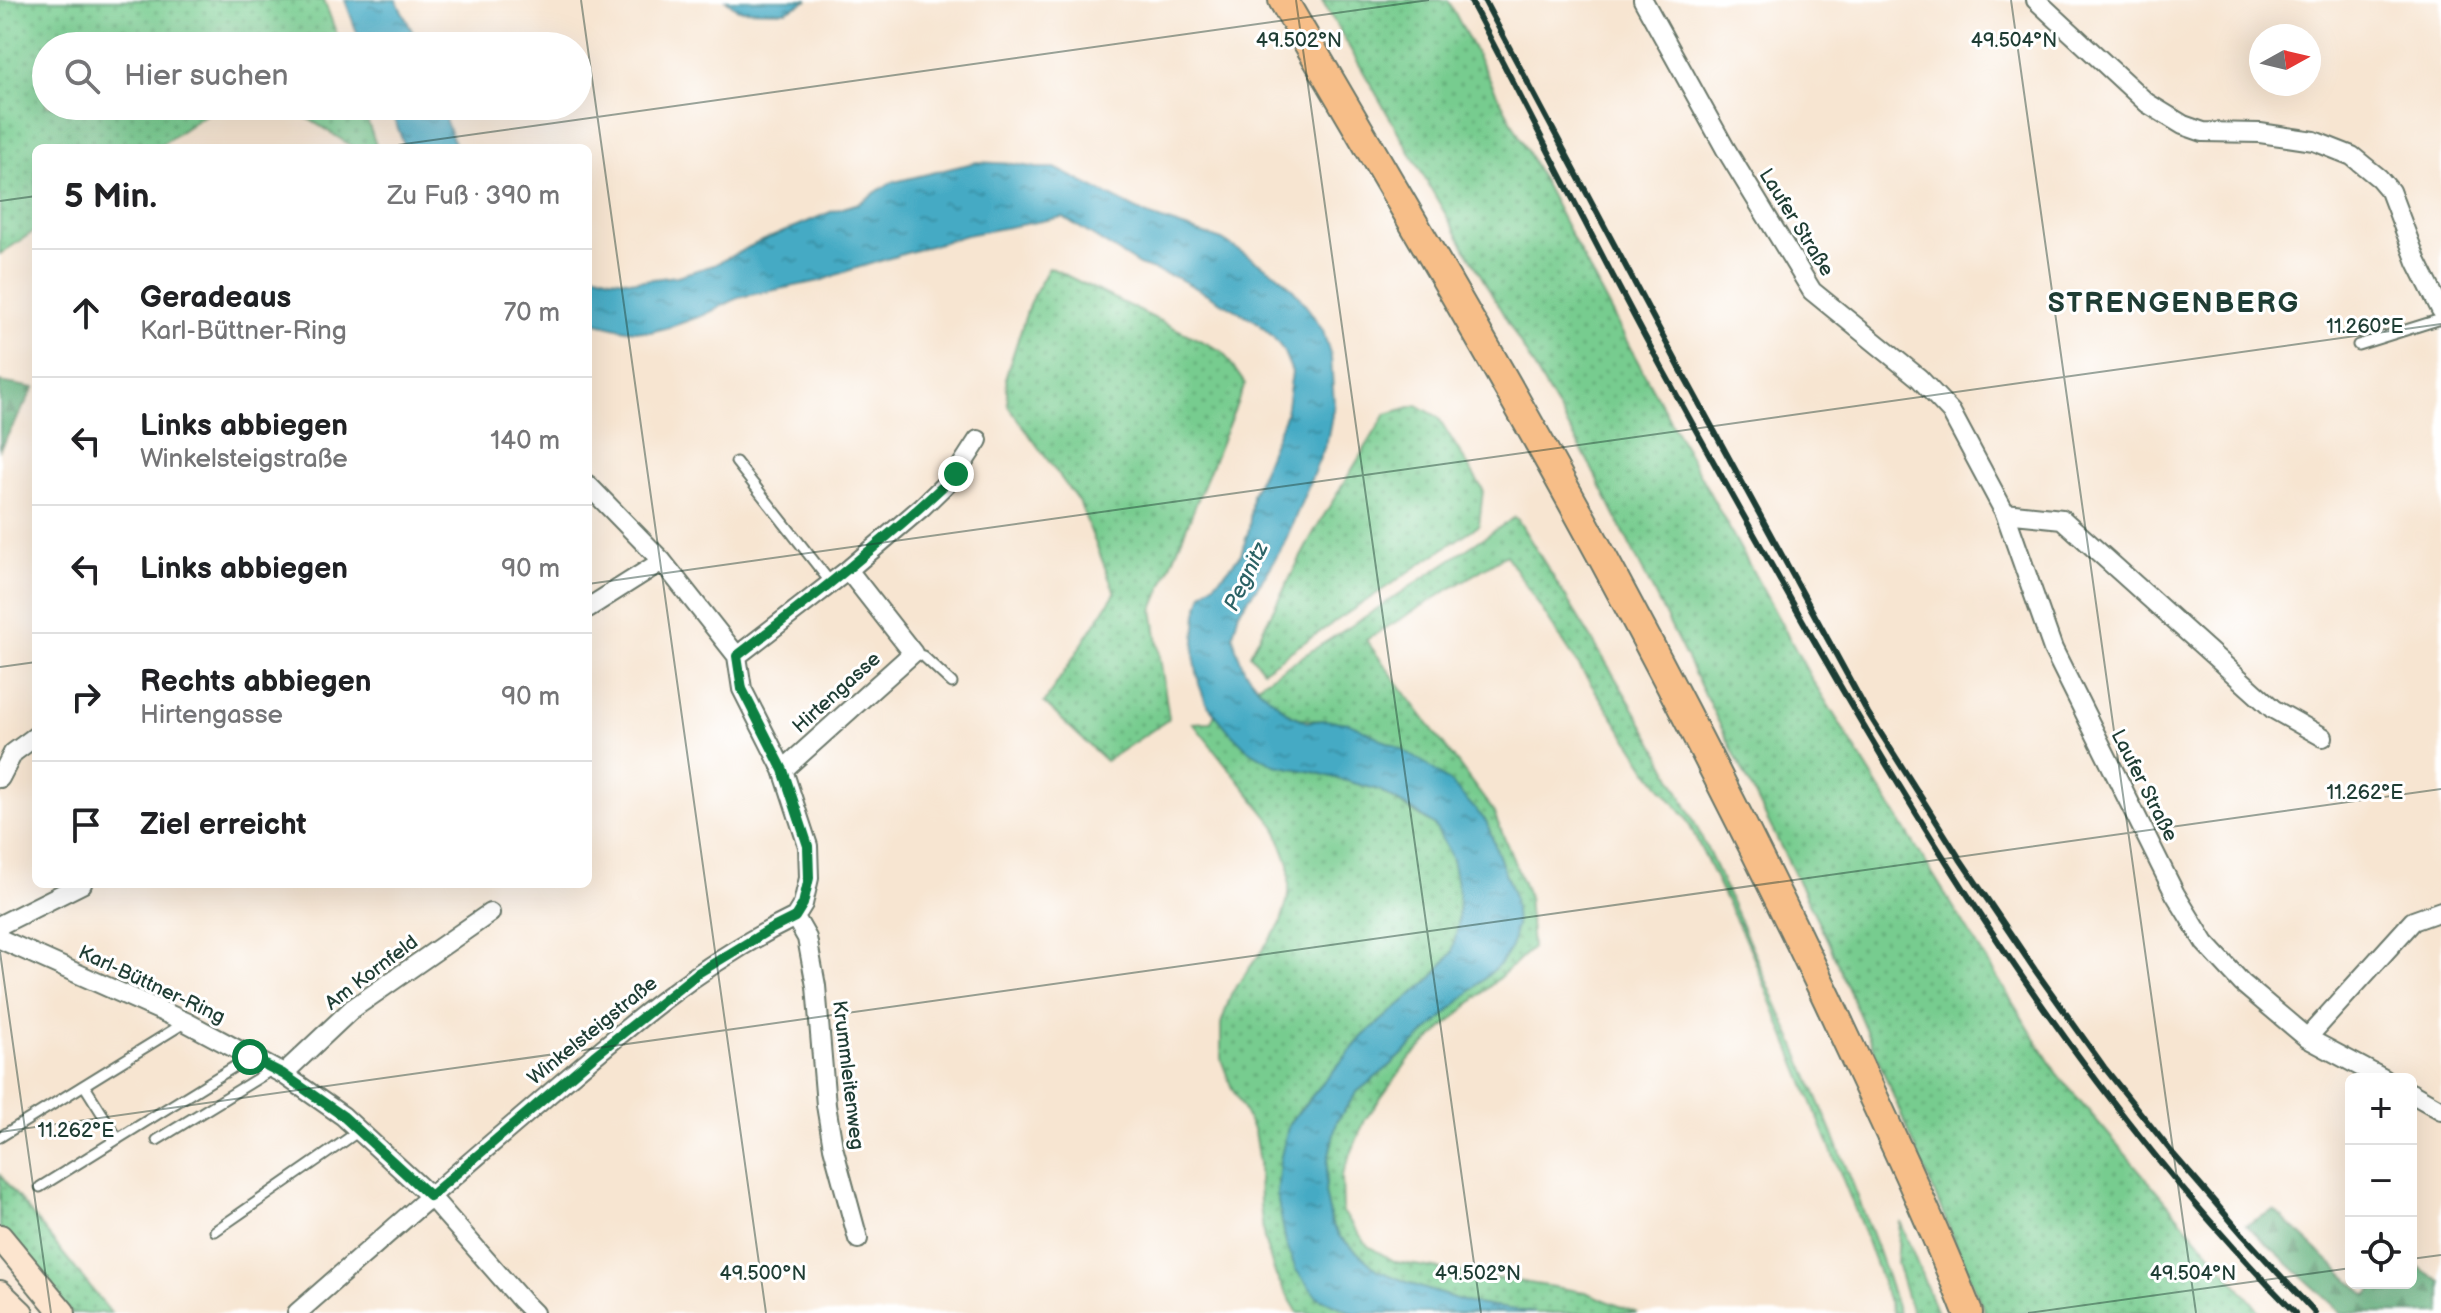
<!DOCTYPE html>
<html lang="de">
<head>
<meta charset="utf-8">
<style>
	body { margin:0; font-family:"Balsamiq Sans",sans-serif; background:#f6f6f6; color:#202124 }
	.controls { position:absolute; right:24px; bottom:24px; display:grid; overflow:hidden; border-radius:12px; box-shadow:0 8px 32px #0002 }
	.controls button { width:72px; height:72px; display:grid; place-items:center; padding:0; border:0; border-bottom:2px solid #e0e0e0; background:#fff; color:#202124; font:40px sans-serif }
	.compass { position:absolute; left:2249px; top:24px; width:72px; height:72px; border-radius:50%; background:#fff; box-shadow:0 8px 32px #0002; rotate:82deg }
	.stop { position:absolute; width:24px; height:24px; margin:-18px; border:6px solid #0b8043; border-radius:50%; background:#fff }
	.stop.end { background:#0b8043; border-color:#fff; box-shadow:0 2px 8px #0008 }
	.list { margin:0; padding:0; list-style:none }
	h2 { display:flex; justify-content:space-between; align-items:center; height:104px; margin:0; padding:0 32px; font-size:34px }
	h2 small { font-size:26px; font-weight:400; color:#757577 }
	.list li { display:grid; grid-template-columns:52px 1fr auto; gap:24px; align-items:center; box-sizing:border-box; height:128px; padding:0 32px; border-top:2px solid #e0e0e0 }
	.list b { display:block; font-size:30px; white-space:nowrap }
	.list p { margin:0; font-size:26px; white-space:nowrap; color:#757577 }
	.list em { font-size:26px; font-style:normal; color:#757577 }
	.icon { flex:none; width:44px; height:44px; fill:none; stroke:currentColor; stroke-width:2; stroke-linecap:round; stroke-linejoin:round }
	.map { position:relative; flex:none; width:2441px; height:1313px; overflow:hidden }
	.search { position:absolute; background:#fff; box-shadow:0 8px 32px #0002; left:32px; top:32px; width:560px; height:88px; display:flex; align-items:center; gap:20px; box-sizing:border-box; padding:0 28px; border-radius:44px; color:#757577; font-size:30px }
	.panel { position:absolute; background:#fff; box-shadow:0 8px 32px #0002; left:32px; top:144px; width:560px; height:744px; border-radius:12px }
	.map>svg:first-child { display:block }
	.grass { fill:url(#grass-dots); stroke:#4b8462; stroke-width:2 }
	.forest { fill:url(#forest-firs); stroke:#407657; stroke-width:2 }
	.water { fill:url(#water-ripples); stroke:#32747c; stroke-width:2 }
	.lines { fill:none; stroke-linecap:round; stroke-linejoin:round }
	.service-casing { stroke:#6b786b; stroke-width:13 }
	.minor-casing { stroke:#6b786b; stroke-width:22 }
	.secondary-casing { stroke:#6b786b; stroke-width:28 }
	.primary-casing { stroke:#6b786b; stroke-width:32 }
	.service { stroke:#fff; stroke-width:9 }
	.minor { stroke:#fff; stroke-width:18 }
	.secondary { stroke:#fce5cf; stroke-width:24 }
	.primary { stroke:#f7be88; stroke-width:28 }
	.rail { stroke:#1f3d34; stroke-width:6 }
	.route { stroke:#0b8043; stroke-width:10 }
	.ticks { fill:none; stroke:#1f3d34; stroke-width:2; stroke-opacity:0.45 }
	.labels { text-anchor:middle; stroke-width:6; stroke-linejoin:round; paint-order:stroke }
	.street-label { font-size:20px; fill:#1f3d34; stroke:#fff }
	.water-label { font-size:22px; font-style:italic; fill:#2c6366; stroke:#fff }
	.district-label { font-size:28px; font-weight:bold; letter-spacing:2px; fill:#1f3d34; stroke:#fff }
	.ticks-label { font-size:20px; text-anchor:middle; fill:#1f3d34; stroke:#fff; stroke-width:6; stroke-linejoin:round; paint-order:stroke }
</style>
</head>
<body>
<div class="map">
<svg width="2441" height="1313" viewBox="0 0 2441 1313">
	<defs>
		<pattern id="grass-dots" width="8" height="8" patternUnits="userSpaceOnUse" patternTransform="scale(2)"><rect width="8" height="8" fill="#77cc8f"/><path d="M2 2h.1M6 6h.1" fill="none" stroke="#61a776" stroke-width="1.8" stroke-linecap="round"/></pattern>
		<pattern id="forest-firs" width="22" height="20" patternUnits="userSpaceOnUse" patternTransform="scale(2)"><rect width="22" height="20" fill="#61b07a"/><path d="M5 1l3.5 6h-7zM16 11l3.5 6h-7z" fill="#4f9065"/></pattern>
		<pattern id="water-ripples" width="26" height="14" patternUnits="userSpaceOnUse" patternTransform="scale(2)"><rect width="26" height="14" fill="#44aac4"/><path d="M2 4q2-2 4 0t4 0M15 11q2-2 4 0t4 0" fill="none" stroke="#388ca0"/></pattern>
	</defs>
	<rect width="100%" height="100%" fill="#fff"/>
	<filter id="ink" filterUnits="userSpaceOnUse"><feTurbulence type="fractalNoise" baseFrequency=".0125" numOctaves="2"/><feDisplacementMap in="SourceGraphic" scale="16" xChannelSelector="R" yChannelSelector="G"/><feConvolveMatrix kernelMatrix="1 2 1 2 8 2 1 2 1" color-interpolation-filters="sRGB"/></filter>
	<filter id="wash" filterUnits="userSpaceOnUse"><feTurbulence type="fractalNoise" baseFrequency=".006" numOctaves="4" result="noise"/><feDisplacementMap in="SourceGraphic" scale="32" xChannelSelector="R" yChannelSelector="G"/><feGaussianBlur stdDeviation="1.8" result="paint"/><feColorMatrix in="noise" values="0 0 0 0 0 0 0 0 0 0 0 0 0 0 0 0 0 1.4 0 .05"/><feComposite in="paint" operator="in"/></filter>
	<g filter="url(#wash)">
		<rect width="100%" height="100%" fill="#f7e5d1"/>
		<!-- grass -->
		<path class="grass" d="M 0,0 L 324,0 L 341,46 L 46,46 L 46,106 L 218,106 L 156,148 L 36,148 L 36,230 L 0,254 Z
			M 1322,0 L 1448,0 L 1626,340 L 1810,676 L 2057,1074 L 2261,1313 L 1985,1313 L 1828,941 L 1588,461 Z
			M 288,106 L 362,106 L 377,148 L 355,148 Z
			M 1049,267 L 1222,351 L 1245,384 L 1153,609 L 1169,719 L 1106,761 L 1044,703 L 1115,593 L 1080,504 L 1008,406 L 1006,376 L 1030,302 Z
			M 1417,405 L 1438,417 L 1483,490 L 1479,525 L 1263,670 L 1250,654 L 1315,530 L 1386,414 Z
			M 1515,517 L 1518,520 C 1565,597 1615,673 1659,753 C 1699,827 1733,905 1767,982 C 1815,1090 1863,1200 1899,1313 L 1893,1313 L 1862,1227 L 1750,949 L 1686,818 L 1649,772 L 1506,555 L 1366,640 L 1493,811 L 1528,895 L 1532,948 L 1411,1057 L 1365,1120 L 1342,1175 L 1343,1212 L 1368,1246 L 1396,1262 L 1585,1292 L 1637,1313 L 1535,1313 L 1469,1303 L 1419,1287 L 1377,1270 L 1340,1237 L 1331,1222 L 1325,1192 L 1328,1159 L 1337,1121 L 1357,1092 L 1391,1065 L 1500,964 L 1514,897 L 1486,821 L 1324,720 C 1295,723 1275,707 1257,685 L 1354,624 Z
			M 1215,713 L 1246,748 L 1275,765 L 1314,772 L 1379,790 L 1435,826 L 1452,859 L 1459,893 L 1458,926 L 1452,953 L 1433,977 L 1363,1036 L 1289,1123 L 1317,1297 L 1354,1313 L 1298,1313 L 1276,1276 L 1264,1240 L 1260,1205 L 1259,1163 L 1254,1131 L 1231,1086 L 1221,1059 L 1221,1024 L 1231,994 L 1280,925 L 1289,895 L 1289,864 L 1275,826 L 1193,723 L 1211,722 Z
			M 0,1175 L 111,1313 L 71,1313 L 0,1228 Z
			M 1900,1221 L 1937,1313 L 1912,1313 L 1897,1263 Z"/>
		<!-- forest -->
		<path class="forest" d="M 0,382 L 34,388 L 0,449 Z
			M 2274,1210 L 2367,1296 L 2380,1283 L 2411,1283 L 2411,1262 L 2441,1282 L 2441,1313 L 2342,1313 L 2246,1225 Z"/>
		<!-- water -->
		<path class="water" d="M 345,0 L 396,0 L 420,46 L 362,46 Z
			M 726,0 L 808,0 L 786,11 L 738,10 Z
			M 390,106 L 440,106 L 456,148 L 405,148 Z
			M 977,162 L 1014,164 L 1037,168 L 1055,168 L 1147,215 L 1222,240 L 1277,274 L 1293,289 L 1310,311 L 1323,331 L 1331,357 L 1334,405 L 1327,441 L 1284,544 L 1267,573 L 1239,612 L 1233,634 L 1236,648 L 1245,671 L 1259,688 L 1289,714 L 1307,722 L 1324,720 L 1350,723 L 1393,745 L 1428,765 L 1452,784 L 1486,821 L 1514,897 L 1516,925 L 1511,947 L 1500,964 L 1391,1065 L 1357,1092 L 1337,1121 L 1328,1159 L 1325,1192 L 1331,1222 L 1340,1237 L 1377,1270 L 1419,1287 L 1469,1303 L 1535,1313 L 1354,1313 L 1317,1297 L 1296,1270 L 1286,1243 L 1277,1196 L 1280,1160 L 1289,1123 L 1363,1036 L 1433,977 L 1452,953 L 1458,926 L 1459,893 L 1452,859 L 1435,826 L 1416,812 L 1379,790 L 1314,772 L 1275,765 L 1246,748 L 1229,731 L 1206,703 L 1199,684 L 1194,655 L 1197,613 L 1203,593 L 1225,573 L 1241,554 L 1249,529 L 1252,495 L 1286,413 L 1292,372 L 1283,350 L 1273,337 L 1256,321 L 1178,278 L 1139,265 L 1063,217 L 966,235 L 847,271 L 820,281 L 740,297 L 704,315 L 670,327 L 650,332 L 626,330 L 588,321 L 588,271 L 610,278 L 636,281 L 677,276 L 714,265 L 755,244 L 833,211 L 859,203 L 890,183 Z"/>
	</g>
	<g filter="url(#ink)">
		<g class="lines">
			<!-- service casing -->
			<g class="service-casing">
				<path id="service" d="M 2358,345 L 2441,319
					M 736,462 L 831,583
					M 913,653 L 923,656 L 952,683
					M 84,1085 L 118,1139
					M 0,1137 L 186,1022
					M 157,1140 L 273,1069
					M 40,1187 L 250,1057
					M 215,1231 L 359,1131"/>
			</g>
			<!-- minor casing -->
			<g class="minor-casing">
				<path id="minor" d="M 1643,0 L 1725,148 L 1812,291 L 1919,378 L 1951,412 L 2005,513 L 2053,649 L 2175,894 L 2205,943 L 2242,983 L 2307,1038 L 2384,1079
					M 2036,0 L 2147,103 L 2183,125 L 2203,132 L 2260,133 L 2314,141 L 2352,156 L 2379,178 L 2390,191 L 2417,262 L 2441,310
					M 588,485 L 662,561 L 737,656 L 742,689 L 783,770 L 808,846 L 809,878 L 803,904 L 795,917
					M 2005,513 L 2062,519 L 2273,709 L 2323,737
					M 588,608 L 662,561
					M 737,656 L 848,570 L 922,507 L 956,474 L 978,440
					M 783,770 L 913,653 L 848,570
					M 0,778 L 13,753 L 36,736
					M 795,917 L 807,938 L 816,986 L 826,1105 L 833,1147 L 858,1239
					M 0,925 L 82,884
					M 0,939 L 186,1022 L 283,1074 L 343,1116 L 430,1196 L 521,1300 L 534,1313
					M 2307,1038 L 2413,921 L 2441,911
					M 283,1074 L 352,1009 L 490,913
					M 2411,1093 L 2441,1110
					M 297,1313 C 378,1242 459,1171 540,1102 C 620,1033 700,963 795,917"/>
			</g>
			<!-- secondary casing -->
			<g class="secondary-casing">
				<path id="secondary" d="M 0,1237 L 63,1313
					M 0,1293 L 21,1313"/>
			</g>
			<!-- primary casing -->
			<g class="primary-casing">
				<path id="primary" d="M 1283,0 C 1355,124 1429,248 1500,373 C 1617,578 1727,788 1828,1000 C 1876,1103 1926,1207 1968,1313"/>
			</g>
			<!-- service -->
			<use href="#service" class="service"/>
			<!-- minor -->
			<use href="#minor" class="minor"/>
			<!-- secondary -->
			<use href="#secondary" class="secondary"/>
			<!-- primary -->
			<use href="#primary" class="primary"/>
			<!-- rail -->
			<path class="rail" d="M 1470,0 C 1537,126 1600,256 1669,381 C 1709,455 1750,527 1791,600 C 1934,854 2090,1104 2295,1313
				M 1484,0 L 1682,372 L 1868,713 L 1960,859 L 2035,970 L 2104,1067 L 2174,1155 L 2243,1235 L 2315,1313"/>
		</g>
	</g>
	<g class="lines" filter="url(#ink)">
		<!-- route -->
		<path class="route" d="M 250,1057 L 283,1074 L 343,1116 L 430,1196 L 594,1056 L 698,973 L 769,930 L 795,917 L 803,904 L 809,878 L 808,846 L 783,770 L 742,689 L 737,656 C 812,598 887,540 956,474"/>
	</g>
	<!-- ticks -->
	<path class="ticks" d="M 581,0 L 766,1313M 1296,0 L 1481,1313M 2011,0 L 2196,1313M 376,148 L 1429,0M 0,201 L 36,196M 588,584 L 2441,324M 0,667 L 36,662M 0,952 L 51,1313M 0,1132 L 2441,789M 2411,1259 L 2441,1255M 2028,1313 L 2351,1268"/>
	<g class="labels">
		<!-- street labels -->
		<g class="street-label">
			<text transform="translate(1797 222) rotate(58)" y="7">Laufer Straße</text>
			<text transform="translate(836 692) rotate(-42)" y="7">Hirtengasse</text>
			<text transform="translate(2145 785) rotate(63)" y="7">Laufer Straße</text>
			<text transform="translate(371 972) rotate(-37)" y="7">Am Kornfeld</text>
			<text transform="translate(152 984) rotate(25)" y="7">Karl-Büttner-Ring</text>
			<text transform="translate(592 1030) rotate(-39)" y="7">Winkelsteigstraße</text>
			<text transform="translate(849 1075) rotate(83)" y="7">Krummleitenweg</text>
		</g>
		<!-- water labels -->
		<g class="water-label">
			<text transform="translate(1245 576) rotate(-64)" y="8">Pegnitz</text>
		</g>
		<!-- district labels -->
		<g class="district-label">
			<text x="2174" y="312">STRENGENBERG</text>
		</g>
	</g>
	<g class="ticks-label">
		<text x="1299" y="47">49.502°N</text>
		<text x="2014" y="47">49.504°N</text>
		<text x="2365" y="333">11.260°E</text>
		<text x="2365" y="799">11.262°E</text>
		<text x="76" y="1137">11.262°E</text>
		<text x="763" y="1280">49.500°N</text>
		<text x="1478" y="1280">49.502°N</text>
		<text x="2193" y="1280">49.504°N</text>
	</g>
</svg>
<div class="controls">
<button>+</button>
<button>−</button>
<button><svg class="icon" aria-label="locate" viewBox="0 0 24 24"><circle cx="12" cy="12" r="6"/><path d="M12 2v4M12 18v4M2 12h4M18 12h4"/></svg></button>
</div>
<svg class="compass" viewBox="-18 -18 36 36"><path d="M0-13l5 13h-10z" fill="#e53935"/><path d="M0 13l5-13h-10z" fill="#757577"/></svg>
<div class="stop" style="left:250px;top:1057px"></div>
<div class="stop end" style="left:956px;top:474px"></div>
<div class="search"><svg class="icon" aria-label="search" viewBox="0 0 24 24"><circle cx="10" cy="10" r="6"/><path d="M15 15l6 6"/></svg>Hier suchen</div>
<section class="panel">
<h2>5 Min.<small>Zu Fuß · 390 m</small></h2>
<ul class="list">
<li><svg class="icon" aria-label="ahead" viewBox="0 0 24 24"><path d="M12 20V5M6 11l6-6 6 6"/></svg><div><b>Geradeaus</b><p>Karl-Büttner-Ring</p></div><em>70 m</em></li>
<li><svg class="icon" aria-label="left" viewBox="0 0 24 24"><path d="M17 20v-9H6M10 6l-5 5 5 5"/></svg><div><b>Links abbiegen</b><p>Winkelsteigstraße</p></div><em>140 m</em></li>
<li><svg class="icon" aria-label="left" viewBox="0 0 24 24"><path d="M17 20v-9H6M10 6l-5 5 5 5"/></svg><div><b>Links abbiegen</b></div><em>90 m</em></li>
<li><svg class="icon" aria-label="right" viewBox="0 0 24 24"><path d="M7 20v-9h11M14 6l5 5-5 5"/></svg><div><b>Rechts abbiegen</b><p>Hirtengasse</p></div><em>90 m</em></li>
<li><svg class="icon" aria-label="arrive" viewBox="0 0 24 24"><path d="M6 21V4h12l-3 4 3 4H6"/></svg><div><b>Ziel erreicht</b></div></li>
</ul>
</section>
</div>
</body>
</html>
